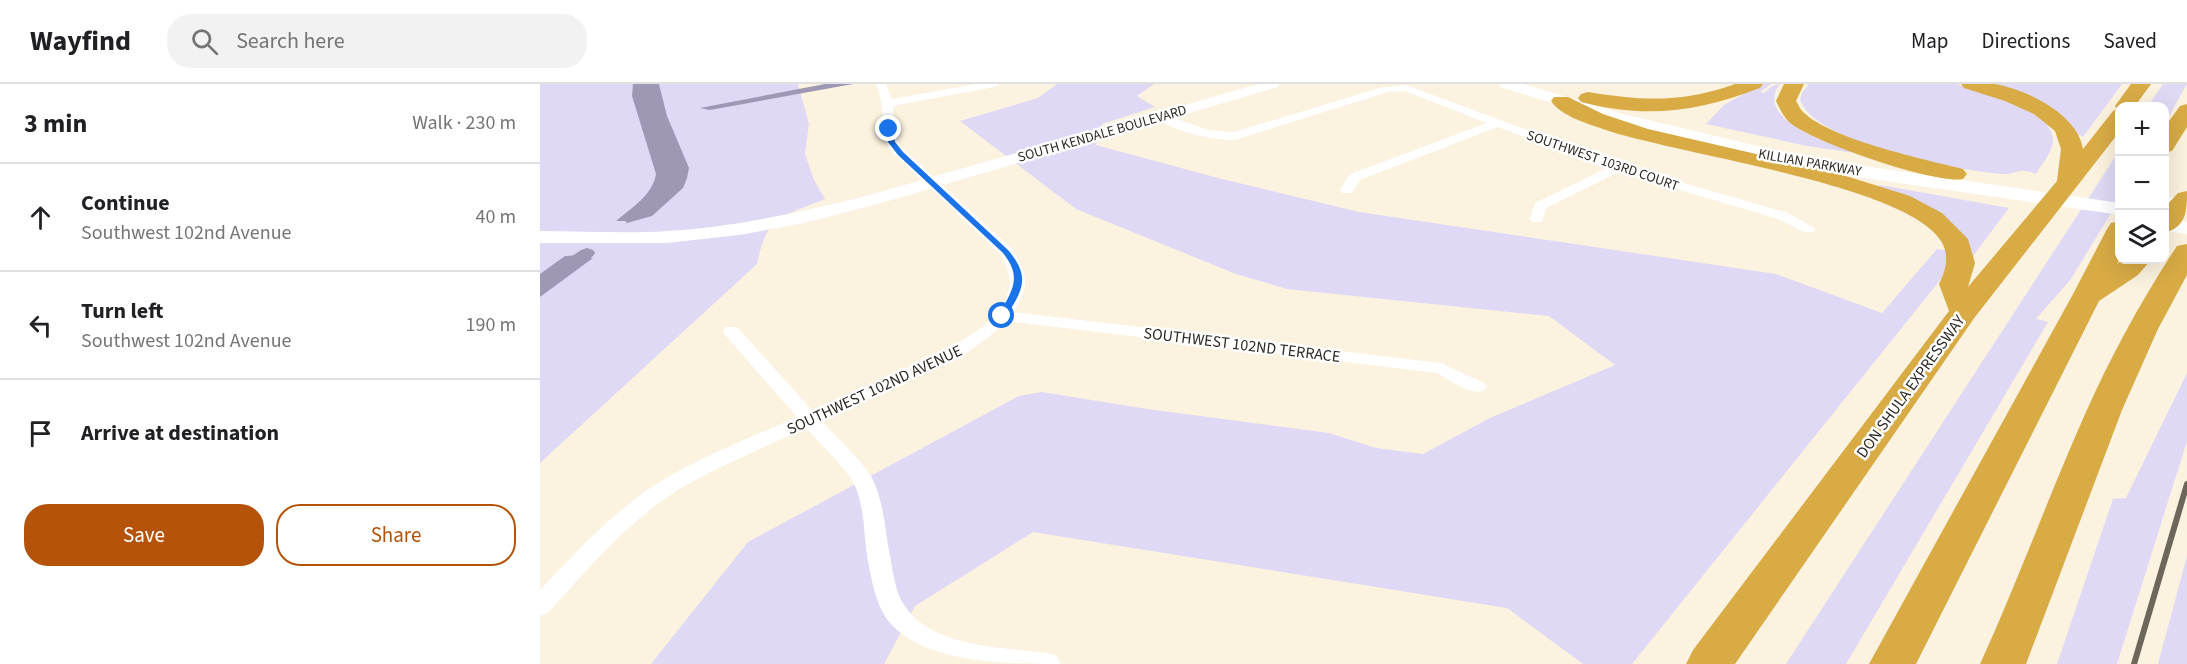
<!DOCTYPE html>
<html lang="en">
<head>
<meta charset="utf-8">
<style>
	body { margin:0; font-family:"Source Sans 3",sans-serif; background:#f2f2f2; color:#202124 }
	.controls { position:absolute; right:18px; top:18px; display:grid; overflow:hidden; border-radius:12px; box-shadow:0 6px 24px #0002 }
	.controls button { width:54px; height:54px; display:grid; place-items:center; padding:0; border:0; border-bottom:2px solid #e0e0e0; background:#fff; color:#202124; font:30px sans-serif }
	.stop { position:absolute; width:18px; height:18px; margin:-14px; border:4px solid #1a73e8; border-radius:50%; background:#fff }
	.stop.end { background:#1a73e8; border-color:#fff; box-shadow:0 2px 6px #0008 }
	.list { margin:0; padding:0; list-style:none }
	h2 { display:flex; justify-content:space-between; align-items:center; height:78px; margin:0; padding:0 24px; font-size:26px }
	h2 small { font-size:20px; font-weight:400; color:#757577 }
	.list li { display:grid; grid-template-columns:39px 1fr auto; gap:18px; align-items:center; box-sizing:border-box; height:108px; padding:0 24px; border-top:2px solid #e0e0e0 }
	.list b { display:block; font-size:22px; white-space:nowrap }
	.list p { margin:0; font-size:20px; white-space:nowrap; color:#757577 }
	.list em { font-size:20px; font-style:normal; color:#757577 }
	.actions { display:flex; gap:12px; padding:18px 24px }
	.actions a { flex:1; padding:14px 0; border:2px solid #b45309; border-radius:24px; text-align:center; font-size:21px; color:#b45309 }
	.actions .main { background:#b45309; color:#fff }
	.icon { flex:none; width:33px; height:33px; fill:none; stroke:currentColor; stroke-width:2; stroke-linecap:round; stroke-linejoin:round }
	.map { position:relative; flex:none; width:1647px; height:580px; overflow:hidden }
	header { display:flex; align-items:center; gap:36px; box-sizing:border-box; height:84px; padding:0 30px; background:#fff; border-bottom:2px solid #e0e0e0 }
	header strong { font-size:28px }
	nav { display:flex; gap:33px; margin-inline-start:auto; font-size:21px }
	.search { width:420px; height:54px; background:#f2f2f2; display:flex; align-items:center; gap:15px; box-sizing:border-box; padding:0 21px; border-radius:24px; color:#757577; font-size:22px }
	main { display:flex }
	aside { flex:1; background:#fff }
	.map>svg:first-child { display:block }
	.green { fill:#dfd9f6 }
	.water { fill:#9e98b5 }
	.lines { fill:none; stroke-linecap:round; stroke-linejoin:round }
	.canal { fill:#9e98b5; fill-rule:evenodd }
	.minor { fill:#fff; fill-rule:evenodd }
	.tertiary { fill:#fff; fill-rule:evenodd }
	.secondary { fill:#fff; fill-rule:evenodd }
	.motorway { fill:#d8ab45; fill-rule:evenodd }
	.rail { stroke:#6c665b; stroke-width:6 }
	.route { fill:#1a73e8 }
	.labels { text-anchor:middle; stroke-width:5; stroke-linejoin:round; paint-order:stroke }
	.far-street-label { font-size:14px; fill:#2d2922; stroke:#fff }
	.street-label { font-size:16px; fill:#2d2922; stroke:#fff }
</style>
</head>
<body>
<header>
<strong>Wayfind</strong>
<div class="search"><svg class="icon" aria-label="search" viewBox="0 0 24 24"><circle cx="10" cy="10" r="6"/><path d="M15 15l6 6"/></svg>Search here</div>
<nav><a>Map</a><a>Directions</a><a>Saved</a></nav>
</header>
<main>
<aside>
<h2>3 min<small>Walk · 230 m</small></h2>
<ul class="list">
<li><svg class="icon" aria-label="ahead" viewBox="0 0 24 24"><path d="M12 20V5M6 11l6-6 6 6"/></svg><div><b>Continue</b><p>Southwest 102nd Avenue</p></div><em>40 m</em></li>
<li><svg class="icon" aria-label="left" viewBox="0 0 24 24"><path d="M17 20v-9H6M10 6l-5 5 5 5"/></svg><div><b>Turn left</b><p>Southwest 102nd Avenue</p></div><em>190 m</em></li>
<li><svg class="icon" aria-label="arrive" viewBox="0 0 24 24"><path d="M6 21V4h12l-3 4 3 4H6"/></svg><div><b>Arrive at destination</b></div></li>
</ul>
<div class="actions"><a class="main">Save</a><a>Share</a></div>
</aside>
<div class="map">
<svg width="1647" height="580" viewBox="0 0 1647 580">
	<rect width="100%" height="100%" fill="#fbf2df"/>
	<!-- green -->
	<path class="green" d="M 0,0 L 258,0 L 269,40 L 265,70 L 274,96 L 285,115 C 242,133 227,130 217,180 L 0,379 Z
		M 517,0 L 614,0 L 597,12 L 615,23 L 562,40 L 556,61 L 678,94 L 819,128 L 1236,190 L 1342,229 L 1397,165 L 1409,167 L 1405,190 L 1092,580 L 1043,580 L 967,524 L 493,448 L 375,522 L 344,580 L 111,580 L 208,458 L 479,312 L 502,308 L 607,325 L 789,349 L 836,364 L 883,370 L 950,334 L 1075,281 L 1009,232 L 747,205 L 696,190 L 536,125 L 420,37 L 498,14 Z
		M 1221,0 L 1231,0 L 1220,8 L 1224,9 L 1232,2 L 1240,0 C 1211,37 1299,63 1322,70 L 1267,62 L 1166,40 L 1184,21 Z
		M 1269,0 L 1416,0 C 1440,6 1514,25 1513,57 C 1512,69 1502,80 1496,90 C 1478,82 1477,91 1461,90 C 1417,86 1276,60 1260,16 L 1262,9 Z
		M 1443,0 L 1582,0 L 1543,53 Z
		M 1623,0 L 1647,0 L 1625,39 L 1624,22 L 1608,22 Z
		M 1579,67 L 1579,116 L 1531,195 L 1496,235 L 1508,238 L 1306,580 L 1246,580 Z
		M 1340,101 L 1469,124 L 1430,176 L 1337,103 Z
		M 1647,289 L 1647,357 L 1577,580 L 1517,580 L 1573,415 L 1586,414 Z
		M 1647,472 L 1647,580 L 1618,580 Z"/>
	<!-- water -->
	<path class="water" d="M 93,0 L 119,0 L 127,32 L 149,84 L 147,94 L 143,104 L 112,132 L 87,139 L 85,137 L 76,137 C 90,125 113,111 116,90 L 92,12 Z
		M 285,0 L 313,0 L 170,26 L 160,24 Z
		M 43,171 L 45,173 L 53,174 L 0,213 L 0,190 L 25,172 Z"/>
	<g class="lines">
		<!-- canal -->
		<path class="canal" d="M 47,164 L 53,166 L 55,169 L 53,172 L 6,206 L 0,207 L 0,194 L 41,166 Z"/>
		<!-- minor -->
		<path class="minor" d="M 336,0 L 346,0 L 352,15 L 436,0 L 459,0 L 454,3 L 353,22 L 355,48 L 360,62 L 471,164 C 488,189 491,202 473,228 L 901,279 L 944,299 L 947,303 L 944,307 C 929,311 910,296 897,289 L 466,237 L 450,252 L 424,271 L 282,337 C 295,352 325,379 333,396 C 344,419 345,447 350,472 C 353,487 355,508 364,521 C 392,564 462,563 508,569 L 517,572 L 521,580 C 466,580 380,580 346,534 C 336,518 332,499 329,482 C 323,456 326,424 314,400 C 306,384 279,359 266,344 C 224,364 178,382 138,406 C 87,438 48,485 8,529 L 0,532 L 0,506 C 38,466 76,424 123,396 C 165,371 212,353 257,333 L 185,251 L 183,247 L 185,243 L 197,243 L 272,326 C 300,314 328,301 356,289 C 397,270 501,231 460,170 L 351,67 C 339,46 346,22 336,0 Z
			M 866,1 L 1082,81 L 1248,129 L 1276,145 L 1274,148 L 1264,148 L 1238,135 L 1079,88 L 1006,124 L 1002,138 L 992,138 L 990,135 L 995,119 L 1067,84 L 958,43 L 820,96 L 812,109 L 802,109 L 800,106 L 810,90 L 947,39 L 865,7 L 848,8 L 695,56 C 672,56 632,48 615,32 L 621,29 L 668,46 L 694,48 L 843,3 Z"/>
		<!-- tertiary -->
		<path class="tertiary" d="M 718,0 L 740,0 L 738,3 L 338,120 L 260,140 L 199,151 L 127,159 L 0,159 L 0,147 C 42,147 86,150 128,147 C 195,143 261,128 326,112 Z"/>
		<!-- secondary -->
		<path class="secondary" d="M 959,0 L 984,0 L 1083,30 L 1269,74 L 1580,119 L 1580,131 L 1269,86 L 1072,38 L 961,3 Z
			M 1624,112 L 1647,115 L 1647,127 L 1624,124 Z
			M 1624,135 L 1647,138 L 1647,150 L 1624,147 Z"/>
		<!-- motorway -->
		<path class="motorway" d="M 1195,0 L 1223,0 L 1220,4 C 1157,28 1107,35 1041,18 L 1038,14 L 1041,10 L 1048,8 C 1103,17 1142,19 1195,0 Z
			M 1244,0 L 1264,0 L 1256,17 C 1258,20 1260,25 1263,28 C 1292,56 1384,75 1423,85 L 1427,90 L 1423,95 C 1397,101 1268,57 1248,37 C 1243,32 1239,23 1236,17 Z
			M 1421,0 C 1432,0 1444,0 1454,0 C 1486,5 1538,30 1543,65 L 1573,27 L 1577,25 L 1575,22 L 1591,0 L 1611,0 L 1595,22 L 1580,22 L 1580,47 L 1435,233 L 1195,580 L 1146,580 L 1153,566 L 1409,227 L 1399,200 C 1406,186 1410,171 1401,157 C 1366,100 1133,70 1063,45 C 1046,39 1021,32 1011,17 L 1014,13 L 1028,13 L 1063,30 L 1108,45 L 1290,87 L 1370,112 L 1402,129 L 1428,155 L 1435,179 L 1428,203 L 1517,97 L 1521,65 L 1515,47 L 1494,30 L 1465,17 L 1424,4 Z
			M 1647,20 L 1647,43 L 1632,67 L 1624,69 L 1624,44 L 1640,22 Z
			M 1647,107 C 1647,126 1647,143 1624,149 L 1624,124 L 1638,109 Z
			M 1580,137 L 1580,174 L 1577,180 L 1582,176 L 1611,176 L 1598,191 L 1559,217 L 1376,580 L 1329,580 L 1532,212 L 1567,145 L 1571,139 Z
			M 1647,160 L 1647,191 L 1618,245 L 1582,326 L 1486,580 L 1440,580 C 1478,497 1509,411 1546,328 C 1571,272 1600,219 1633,168 L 1637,162 Z"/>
		<!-- rail -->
		<path class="rail" d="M 1594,580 L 1647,400"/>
	</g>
	<!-- route -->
	<path class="route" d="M 347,44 L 352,45 L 355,58 L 363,68 L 468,166 C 491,193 483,206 465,234 L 458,232 C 472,207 483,194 463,169 L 358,71 L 348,58 Z"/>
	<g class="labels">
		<!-- far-street labels -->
		<g class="far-street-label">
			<text transform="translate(562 49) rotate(-16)" y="5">SOUTH KENDALE BOULEVARD</text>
			<text transform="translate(1063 76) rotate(19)" y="5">SOUTHWEST 103RD COURT</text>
			<text transform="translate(1270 78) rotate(10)" y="5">KILLIAN PARKWAY</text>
		</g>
		<!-- street labels -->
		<g class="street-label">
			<text transform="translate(702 260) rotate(7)" y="6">SOUTHWEST 102ND TERRACE</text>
			<text transform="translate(1370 302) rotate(-54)" y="6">DON SHULA EXPRESSWAY</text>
			<text transform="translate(334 305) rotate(-25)" y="6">SOUTHWEST 102ND AVENUE</text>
		</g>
	</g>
</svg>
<div class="controls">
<button>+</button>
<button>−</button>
<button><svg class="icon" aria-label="layers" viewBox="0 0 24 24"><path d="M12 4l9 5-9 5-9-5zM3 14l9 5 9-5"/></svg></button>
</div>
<div class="stop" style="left:462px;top:232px"></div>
<div class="stop end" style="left:349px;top:45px"></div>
</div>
</main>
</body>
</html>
